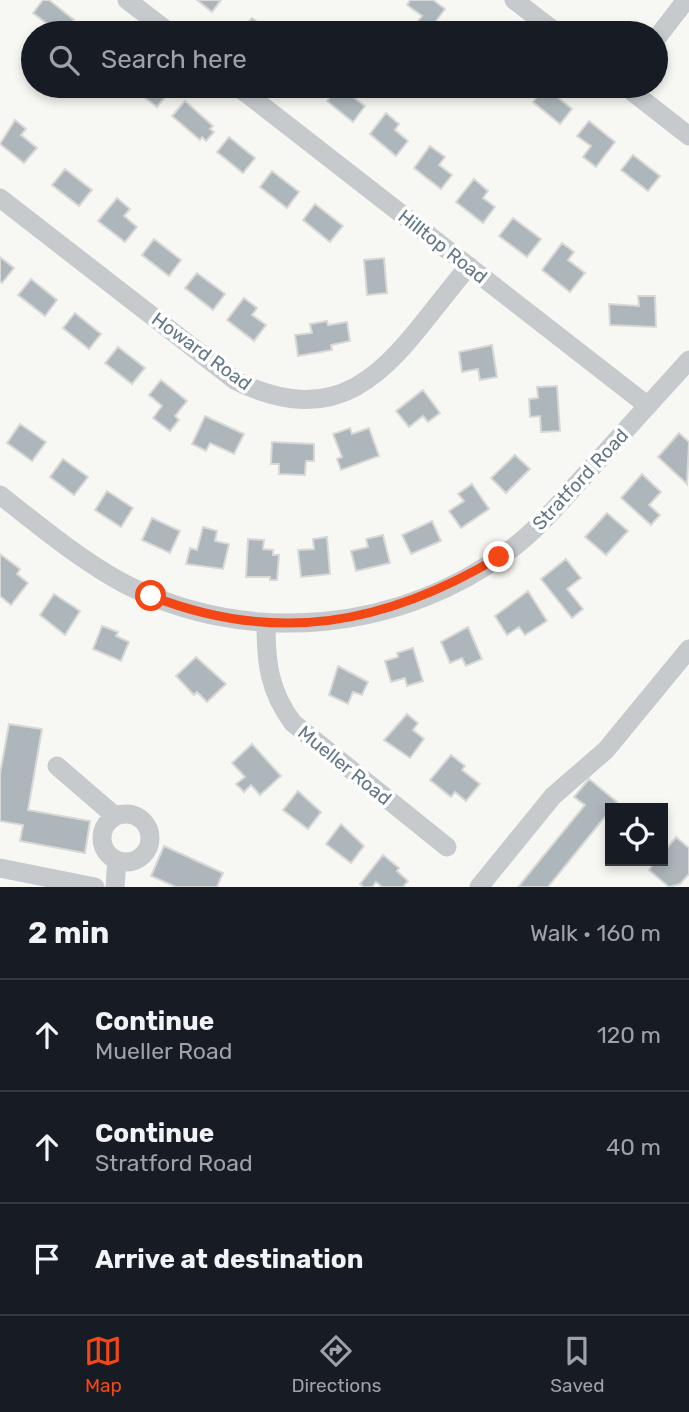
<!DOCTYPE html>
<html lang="en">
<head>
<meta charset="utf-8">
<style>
	body { margin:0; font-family:Rubik,sans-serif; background:#242831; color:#f1f3f6 }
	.controls { position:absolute; right:21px; bottom:21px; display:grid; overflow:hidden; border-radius:0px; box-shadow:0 4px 10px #0003 }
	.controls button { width:63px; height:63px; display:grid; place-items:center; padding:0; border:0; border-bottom:2px solid #363941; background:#171b24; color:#f1f3f6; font:35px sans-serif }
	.stop { position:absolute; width:21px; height:21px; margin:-16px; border:5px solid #f44716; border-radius:50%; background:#fff }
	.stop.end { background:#f44716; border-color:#fff; box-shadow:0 2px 7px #0008 }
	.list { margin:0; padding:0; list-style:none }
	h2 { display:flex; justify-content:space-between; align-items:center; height:91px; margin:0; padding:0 28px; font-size:30px }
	h2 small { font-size:23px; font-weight:400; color:#9ea1a6 }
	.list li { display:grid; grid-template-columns:46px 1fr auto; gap:21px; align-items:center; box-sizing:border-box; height:112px; padding:0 28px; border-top:2px solid #363941 }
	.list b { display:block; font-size:26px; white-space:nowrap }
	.list p { margin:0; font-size:23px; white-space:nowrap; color:#9ea1a6 }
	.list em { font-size:23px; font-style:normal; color:#9ea1a6 }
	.icon { flex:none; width:38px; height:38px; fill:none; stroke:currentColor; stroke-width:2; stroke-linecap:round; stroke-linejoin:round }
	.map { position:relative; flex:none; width:689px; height:887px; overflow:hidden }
	.search { position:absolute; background:#171b24; box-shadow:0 4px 10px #0003; left:21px; right:21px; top:21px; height:77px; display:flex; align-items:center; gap:18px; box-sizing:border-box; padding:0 24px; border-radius:38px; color:#9ea1a6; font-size:26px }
	.sheet { height:427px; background:#171b24 }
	nav { display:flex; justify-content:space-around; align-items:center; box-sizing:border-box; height:98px; border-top:2px solid #363941; background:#171b24; font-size:19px; color:#9ea1a6 }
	nav a { display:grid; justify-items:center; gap:4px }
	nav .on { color:#f44716 }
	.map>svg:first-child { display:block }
	.building { fill:#adb6bb; stroke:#d8d8d6; stroke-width:2 }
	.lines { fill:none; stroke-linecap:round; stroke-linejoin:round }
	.minor { stroke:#c6cacd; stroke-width:19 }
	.route { stroke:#f44716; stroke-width:9 }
	.labels { text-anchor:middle; stroke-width:7; stroke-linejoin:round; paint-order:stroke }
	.street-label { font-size:19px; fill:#637887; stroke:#fff }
</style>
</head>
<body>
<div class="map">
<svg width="689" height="887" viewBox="0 0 689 887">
	<rect width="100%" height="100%" fill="#f7f7f3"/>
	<!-- building -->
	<path class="building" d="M 43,0 L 49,0 L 74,20 L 63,33 L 59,33 L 33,13 Z
		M 197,0 L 221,0 L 212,12 Z
		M 410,0 L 433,0 L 445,9 L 427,33 L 415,25 L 422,16 L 407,5 Z
		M 252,18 L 271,33 L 239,33 Z
		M 130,86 L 163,86 L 170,91 L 157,107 Z
		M 339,86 L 354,86 L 359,89 L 353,97 L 365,106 L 353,122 L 327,101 Z
		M 545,87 L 572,109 L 560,124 L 533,102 Z
		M 185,101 L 213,126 L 210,129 L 214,132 L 206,141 L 202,137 L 200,140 L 172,116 Z
		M 386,113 L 399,124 L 395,130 L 408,141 L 396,156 L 370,134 Z
		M 15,120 L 26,129 L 21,135 L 37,148 L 24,163 L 0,144 Z
		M 589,121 L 615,142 L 596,167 L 583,157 L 591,146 L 577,136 Z
		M 229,137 L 255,158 L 243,173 L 217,152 Z
		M 430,146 L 445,157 L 439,165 L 452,175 L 441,189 L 414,168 Z
		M 633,155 L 660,176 L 648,191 L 621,170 Z
		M 65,169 L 92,190 L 79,206 L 52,185 Z
		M 272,171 L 299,192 L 287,208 L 260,187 Z
		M 474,179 L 488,191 L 483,198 L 495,207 L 483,223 L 456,202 Z
		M 117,198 L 130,209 L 124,216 L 137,227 L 125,242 L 98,221 Z
		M 315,204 L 343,226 L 330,242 L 303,220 Z
		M 513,218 L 541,239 L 527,257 L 499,236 Z
		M 154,239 L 181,260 L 169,276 L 142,255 Z
		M 562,243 L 574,252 L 568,260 L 585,273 L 570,292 L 542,270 Z
		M 0,257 L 14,268 L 2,283 L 0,281 Z
		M 384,258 L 387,293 L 367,295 L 364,260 Z
		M 197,273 L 225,294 L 213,310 L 185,288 Z
		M 31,279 L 57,300 L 45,316 L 18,295 Z
		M 638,296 L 655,296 L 656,327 L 610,325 L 609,304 L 639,306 Z
		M 244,298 L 257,308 L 252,315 L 266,325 L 254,341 L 227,320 Z
		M 75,313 L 101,334 L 89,349 L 63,328 Z
		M 327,321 L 328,325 L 347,322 L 350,341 L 331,345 L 332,350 L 298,356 L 295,335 L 312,333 L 310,324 Z
		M 492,345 L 497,377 L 480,380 L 478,369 L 462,372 L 459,352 Z
		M 118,347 L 145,368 L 132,384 L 105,363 Z
		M 161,380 L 187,401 L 175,416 L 179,420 L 170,431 L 153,418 L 162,406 L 149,395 Z
		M 557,386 L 560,431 L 541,432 L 540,416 L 530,417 L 529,399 L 538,398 L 537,387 Z
		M 423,390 L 440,413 L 428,422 L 423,416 L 409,427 L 396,411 Z
		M 205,416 L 244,434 L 234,454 L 210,443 L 206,451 L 192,444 Z
		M 20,424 L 46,442 L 32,461 L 7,443 Z
		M 350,428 L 352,434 L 369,428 L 379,456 L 341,470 L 337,459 L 342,457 L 333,434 Z
		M 679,433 L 689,442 L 687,484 L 658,457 Z
		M 272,442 L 314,444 L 314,461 L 306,461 L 305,475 L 279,474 L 279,464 L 271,464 Z
		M 515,455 L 530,469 L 506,493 L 491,478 Z
		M 63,459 L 88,477 L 74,495 L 50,477 Z
		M 642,474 L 661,492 L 649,505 L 660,515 L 651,525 L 621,498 Z
		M 472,484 L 489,509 L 461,528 L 449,511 L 464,501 L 458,494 Z
		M 107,491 L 133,508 L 121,527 L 95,510 Z
		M 607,513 L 628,531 L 606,555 L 585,537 Z
		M 152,518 L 180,531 L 170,553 L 142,540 Z
		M 432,521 L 441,541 L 411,554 L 402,535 Z
		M 203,527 L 217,531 L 215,541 L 229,544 L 223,569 L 186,564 L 190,548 L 197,550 Z
		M 383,535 L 390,563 L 356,571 L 351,551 L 368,547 L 366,539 Z
		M 327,537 L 330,574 L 301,577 L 298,550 L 314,549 L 313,539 Z
		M 248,539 L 264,540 L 263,549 L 273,550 L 273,555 L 279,555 L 277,580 L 270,580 L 270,577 L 246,577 Z
		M 0,554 L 20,569 L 17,574 L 28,583 L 11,605 L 0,596 Z
		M 566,559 L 581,578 L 567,589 L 583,609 L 572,618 L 541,579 Z
		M 528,591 L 547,621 L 525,635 L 519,627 L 507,635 L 495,616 Z
		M 54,594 L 80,611 L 65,635 L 40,615 Z
		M 102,626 L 118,632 L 116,636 L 129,642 L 121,661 L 93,649 Z
		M 468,627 L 482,659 L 466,666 L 462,658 L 450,663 L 441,642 Z
		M 413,648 L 423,681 L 407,686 L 405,678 L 391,682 L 385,661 L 398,657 L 397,653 Z
		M 196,657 L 226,684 L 207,702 L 197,692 L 194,695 L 176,676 Z
		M 338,666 L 368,682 L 362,695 L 353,692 L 348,704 L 329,695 Z
		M 407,714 L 418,723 L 413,730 L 424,739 L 410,758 L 384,740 Z
		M 9,724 L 42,729 L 28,810 L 90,821 L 85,853 L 20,841 L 23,825 L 0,821 L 0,774 Z
		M 252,744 L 281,776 L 260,795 L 251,785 L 244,792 L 236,784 L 245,777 L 232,763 Z
		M 451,755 L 465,766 L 462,770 L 480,784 L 466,801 L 455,792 L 451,797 L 430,780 Z
		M 589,779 L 617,802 L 548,887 L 518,887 L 585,805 L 574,797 Z
		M 298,791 L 321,812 L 308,829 L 283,810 Z
		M 341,824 L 364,846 L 351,863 L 326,844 Z
		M 676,837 L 689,848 L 689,874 L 680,884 L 669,887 L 649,870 L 656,861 L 663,861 L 663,853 Z
		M 164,846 L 223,873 L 217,887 L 176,887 L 151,876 Z
		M 383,855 L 399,868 L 397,871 L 408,881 L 403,887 L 382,887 L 376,882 L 372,887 L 364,887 L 360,884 Z"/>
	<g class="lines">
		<!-- minor -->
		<path class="minor" d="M 127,0 L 170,33
			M 514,0 L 557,33
			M 656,39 L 686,0
			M 237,86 L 648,406
			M 625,86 L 689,136
			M 0,198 L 236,381 C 359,440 400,346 469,266
			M 0,495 C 40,526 80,560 125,584 C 250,648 404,632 515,546 C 542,525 563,499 586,474 C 620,436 655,398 689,360
			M 266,623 C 266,663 269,691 293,723 L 447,847
			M 57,766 L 115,816
			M102 838a24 24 0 1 1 48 0a24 24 0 1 1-48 0Z
			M 0,868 L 95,887
			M 115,887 L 117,860
			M 479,887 L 553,796 L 606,750 L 689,649"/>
	</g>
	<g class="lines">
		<!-- route -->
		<path class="route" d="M 151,596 C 277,645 385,625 499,557"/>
	</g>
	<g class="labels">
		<!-- street labels -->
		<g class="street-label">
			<text transform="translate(443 246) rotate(38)" y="7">Hilltop Road</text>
			<text transform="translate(202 351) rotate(36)" y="7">Howard Road</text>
			<text transform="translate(580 479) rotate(-47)" y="7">Stratford Road</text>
			<text transform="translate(345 765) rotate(39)" y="7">Mueller Road</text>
		</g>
	</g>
</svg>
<div class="controls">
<button><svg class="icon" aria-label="locate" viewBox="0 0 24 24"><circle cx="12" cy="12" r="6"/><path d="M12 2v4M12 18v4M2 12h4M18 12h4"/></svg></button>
</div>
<div class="stop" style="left:151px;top:596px"></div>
<div class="stop end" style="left:499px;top:557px"></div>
<div class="search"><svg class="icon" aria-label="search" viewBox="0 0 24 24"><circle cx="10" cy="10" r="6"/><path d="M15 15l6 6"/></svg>Search here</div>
</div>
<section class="sheet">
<h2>2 min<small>Walk · 160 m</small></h2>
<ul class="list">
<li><svg class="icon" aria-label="ahead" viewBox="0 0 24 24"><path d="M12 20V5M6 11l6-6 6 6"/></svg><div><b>Continue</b><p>Mueller Road</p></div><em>120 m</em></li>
<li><svg class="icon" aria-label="ahead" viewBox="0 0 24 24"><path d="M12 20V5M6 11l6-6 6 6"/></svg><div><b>Continue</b><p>Stratford Road</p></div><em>40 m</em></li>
<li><svg class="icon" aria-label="arrive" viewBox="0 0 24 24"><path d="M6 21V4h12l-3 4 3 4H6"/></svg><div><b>Arrive at destination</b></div></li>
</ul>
</section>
<nav>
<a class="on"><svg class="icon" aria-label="map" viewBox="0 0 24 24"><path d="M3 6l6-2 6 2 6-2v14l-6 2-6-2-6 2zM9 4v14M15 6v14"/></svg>Map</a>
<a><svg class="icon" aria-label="directions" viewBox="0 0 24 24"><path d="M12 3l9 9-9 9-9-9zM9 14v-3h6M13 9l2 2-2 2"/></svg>Directions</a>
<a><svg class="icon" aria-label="saved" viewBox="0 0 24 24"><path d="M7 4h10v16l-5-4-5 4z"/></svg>Saved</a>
</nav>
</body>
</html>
